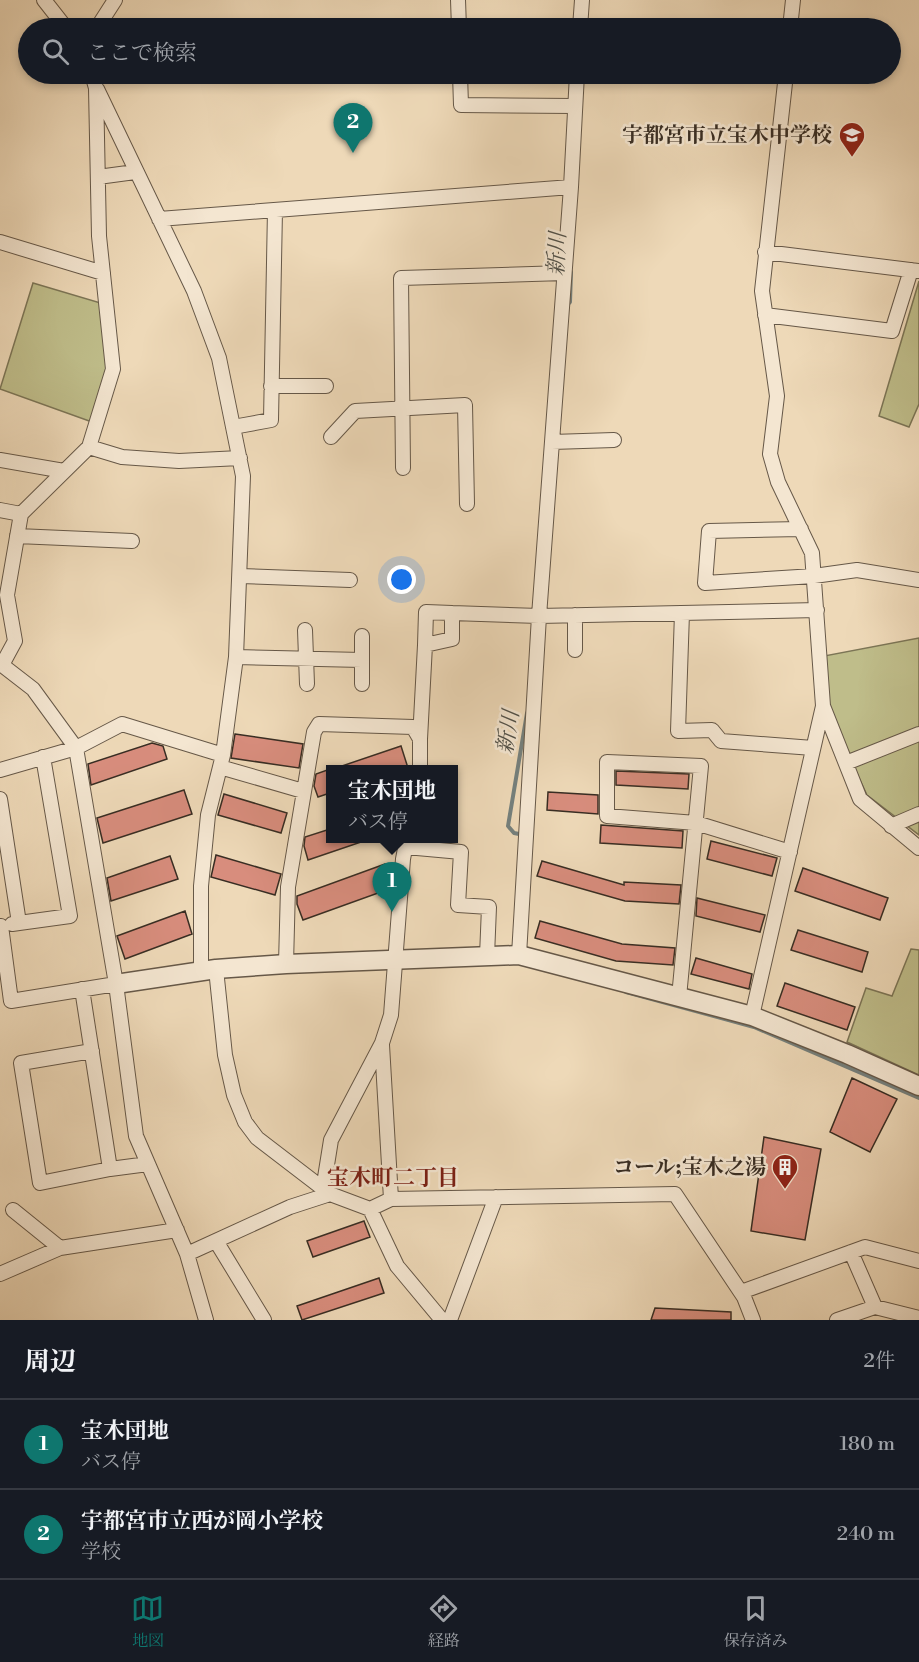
<!DOCTYPE html>
<html lang="ja">
<head>
<meta charset="utf-8">
<style>
	body { margin:0; font-family:"Libre Bodoni","Noto Serif JP",serif; background:#20242c; color:#f1f3f6 }
	.you { position:absolute; left:402px; top:580px; width:21px; height:21px; margin:-15px; border:4px solid #fff; border-radius:50%; background:#1a73e8; box-shadow:0 0 0 9px #1a73e833 }
	.badge { display:grid; place-items:center; width:39px; height:39px; border-radius:50%; background:#0f766e; color:#fff; font-size:20px; font-weight:700 }
	.pin { position:absolute; translate:-50% -50px; filter:drop-shadow(0 2px 3px #0008) }
	.pin::after { content:''; position:absolute; top:32px; width:21px; height:18px; background:inherit; clip-path:polygon(0 0,100% 0,50% 100%) }
	.popup { position:absolute; left:326px; top:765px; width:132px; height:78px; box-sizing:border-box; display:grid; place-content:center; border-radius:0px; background:#171b24; filter:drop-shadow(0 2px 4px #0005); font-size:20px; white-space:nowrap; color:#9ea1a6 }
	.popup b { font-size:22px; color:#f1f3f6 }
	.popup::after { content:''; position:absolute; left:50%; top:100%; margin-left:-12px; border:12px solid transparent; border-top-color:#171b24 }
	.list { margin:0; padding:0; list-style:none }
	h2 { display:flex; justify-content:space-between; align-items:center; height:78px; margin:0; padding:0 24px; font-size:26px }
	h2 small { font-size:20px; font-weight:400; color:#9ea1a6 }
	.list li { display:grid; grid-template-columns:39px 1fr auto; gap:18px; align-items:center; box-sizing:border-box; height:90px; padding:0 24px; border-top:2px solid #363941 }
	.list b { display:block; font-size:22px; white-space:nowrap }
	.list p { margin:0; font-size:20px; white-space:nowrap; color:#9ea1a6 }
	.list em { font-size:20px; font-style:normal; color:#9ea1a6 }
	.icon { flex:none; width:33px; height:33px; fill:none; stroke:currentColor; stroke-width:2; stroke-linecap:round; stroke-linejoin:round }
	.map { position:relative; flex:none; width:919px; height:1320px; overflow:hidden }
	.search { position:absolute; background:#171b24; box-shadow:0 3px 9px #0003; left:18px; right:18px; top:18px; height:66px; display:flex; align-items:center; gap:15px; box-sizing:border-box; padding:0 21px; border-radius:33px; color:#9ea1a6; font-size:22px }
	.sheet { height:258px; background:#171b24 }
	nav { display:flex; justify-content:space-around; align-items:center; box-sizing:border-box; height:84px; border-top:2px solid #363941; background:#171b24; font-size:16px; color:#9ea1a6 }
	nav a { display:grid; justify-items:center; gap:3px }
	nav .on { color:#0f766e }
	.map>svg:first-child { display:block }
	.green { fill:#bfbd8a; stroke:#7c7556; stroke-width:1.5 }
	.lines { fill:none; stroke-linecap:round; stroke-linejoin:round }
	.stream { stroke:#75807d; stroke-width:4 }
	.building { fill:#d88d7d; stroke:#382d23; stroke-width:1.5 }
	.minor-casing { stroke:#665848; stroke-width:16 }
	.tertiary-casing { stroke:#665848; stroke-width:21 }
	.minor { stroke:#f4e6d1; stroke-width:14 }
	.tertiary { stroke:#f4e6d1; stroke-width:18 }
	.labels { text-anchor:middle; stroke-width:5; stroke-linejoin:round; paint-order:stroke }
	.poi-label { font-size:21px; font-weight:bold; fill:#382d23; stroke:#f4e6d1; text-anchor:end }
	.water-label { font-size:22px; font-style:italic; fill:#515048; stroke:#f4e6d1 }
	.neighbourhood-label { font-size:22px; font-weight:bold; fill:#7a1f14; stroke:#f4e6d1 }
</style>
</head>
<body>
<div class="map">
<svg width="919" height="1320" viewBox="0 0 919 1320">
	<rect width="100%" height="100%" fill="#eed9b8"/>
	<filter id="stains"><feTurbulence type="fractalNoise" baseFrequency=".00333" numOctaves="4"/><feColorMatrix values="0 0 0 0 .2 0 0 0 0 .09 0 0 0 0 .02 0 0 0 .5 -.17"/></filter>
	<radialGradient id="worn" r=".72"><stop offset=".6" stop-color="#630" stop-opacity="0"/><stop offset="1" stop-color="#630" stop-opacity=".3"/></radialGradient>
	<!-- green -->
	<path class="green" d="M 919,281 L 919,404 L 909,427 L 879,416 Z
		M 33,283 L 104,304 L 108,367 L 92,422 L 0,389 Z
		M 919,638 L 919,835 L 867,795 L 827,710 L 824,656 Z
		M 911,949 L 919,950 L 919,1075 L 847,1042 L 866,988 L 892,996 Z"/>
	<g class="lines">
		<!-- stream -->
		<path class="stream" d="M 567,305 L 570,302 L 571,272
			M 524,835 L 514,833 L 508,826 L 527,713
			M 626,992 L 754,1027 L 919,1098"/>
	</g>
	<!-- building -->
	<path class="building" d="M 235,734 L 303,744 L 299,768 L 231,758 Z
		M 152,743 L 163,746 L 167,759 L 91,785 L 88,764 Z
		M 401,746 L 408,768 L 403,770 L 336,770 L 336,768 Z
		M 330,769 L 330,793 L 318,797 L 314,786 L 316,774 Z
		M 616,771 L 689,774 L 688,789 L 616,785 Z
		M 184,790 L 192,814 L 103,843 L 97,818 Z
		M 548,792 L 598,795 L 598,814 L 547,810 Z
		M 224,794 L 287,813 L 281,833 L 218,815 Z
		M 601,825 L 683,831 L 682,848 L 600,843 Z
		M 330,829 L 330,838 L 367,838 L 367,840 L 308,860 L 304,846 L 305,837 Z
		M 711,841 L 777,858 L 772,876 L 707,859 Z
		M 216,855 L 281,874 L 275,895 L 211,877 Z
		M 170,856 L 178,879 L 111,901 L 107,878 Z
		M 542,861 L 624,885 L 624,882 L 681,885 L 679,904 L 625,901 L 537,876 Z
		M 385,864 L 392,884 L 392,888 L 303,920 L 297,904 L 297,896 Z
		M 803,868 L 888,898 L 880,920 L 795,891 Z
		M 697,898 L 765,915 L 760,932 L 696,916 Z
		M 185,911 L 192,934 L 125,959 L 117,936 Z
		M 540,921 L 622,944 L 675,948 L 673,965 L 616,961 L 535,938 Z
		M 798,930 L 868,952 L 862,972 L 791,950 Z
		M 696,958 L 752,974 L 749,989 L 691,974 Z
		M 785,983 L 855,1007 L 847,1030 L 777,1006 Z
		M 852,1078 L 897,1099 L 870,1152 L 830,1132 Z
		M 764,1137 L 821,1149 L 805,1240 L 751,1231 Z
		M 364,1221 L 370,1237 L 313,1257 L 307,1241 Z
		M 379,1278 L 384,1293 L 302,1320 L 297,1306 Z
		M 655,1308 L 731,1312 L 731,1320 L 651,1320 Z"/>
	<g class="lines">
		<!-- minor casing -->
		<g class="minor-casing">
			<path id="minor" d="M 44,0 L 66,28
				M 458,0 L 459,28
				M 97,28 L 115,0
				M 580,28 L 582,0
				M 790,28 L 793,0
				M 92,74 L 96,88 L 99,236 L 113,369 L 89,447 L 21,514 L 7,595 L 15,641 L 2,665 L 33,689 L 76,748 L 116,984 L 136,1136 L 187,1254 L 206,1320
				M 460,74 L 461,105 L 574,106
				M 97,89 L 194,291 L 219,358 L 243,476 L 236,657 L 223,755 L 208,815 L 201,886 L 201,971
				M 98,177 L 135,172
				M 159,219 L 571,187
				M 0,242 L 103,273
				M 765,252 L 918,271
				M 765,315 L 892,331 L 911,270
				M 271,386 L 326,386
				M 233,427 L 271,420 L 275,210
				M 331,437 L 355,411 L 465,405 L 467,504
				M 552,442 L 614,440
				M 89,447 L 122,457 L 179,461 L 240,458
				M 0,460 L 64,471
				M 403,468 L 401,278 L 564,273
				M 0,510 L 21,514
				M 801,529 L 709,531 L 705,583 L 814,576 L 857,570 L 919,580
				M 17,536 L 132,541
				M 240,576 L 350,580
				M 682,613 L 678,731 L 712,730 L 721,741 L 813,748
				M 305,630 L 307,684
				M 425,645 L 426,612 L 452,613
				M 575,650 L 575,615
				M 236,657 L 362,660
				M 362,684 L 362,636
				M 823,706 L 860,799 L 919,848
				M 420,739 L 425,645 L 452,639 L 452,613 L 539,616 L 817,610
				M 846,763 L 919,734
				M 220,767 L 303,791
				M 0,770 L 76,748 L 122,724 L 223,755
				M 0,799 L 19,923 L 12,924
				M 891,826 L 919,814
				M 406,847 L 461,852 L 458,905 L 489,907 L 487,956
				M 19,923 L 70,916 L 43,757
				M 1,926 L 11,1001 L 116,984
				M 519,955 L 539,616 L 571,187 L 577,74
				M 286,964 L 288,887 L 314,732 L 319,724 L 413,727 L 420,739 L 420,770
				M 216,969 L 225,1055 L 234,1095 L 245,1122 L 257,1138 L 330,1194 L 370,1209 L 397,1266 L 442,1320
				M 82,989 L 110,1169 L 40,1183 L 21,1063 L 92,1051
				M 679,997 L 701,766 L 607,762 L 607,816 L 696,823 L 790,852
				M 752,1016 L 823,706 L 812,553 L 778,482 L 770,454 L 777,396 L 762,291 L 786,74
				M 110,1169 L 148,1164
				M 323,1190 L 331,1140 L 382,1043 L 391,1015 L 403,859 L 407,838
				M 391,1199 L 675,1194 L 744,1297 L 753,1320
				M 370,1209 L 391,1199 L 382,1045
				M 13,1210 L 60,1248
				M 216,1241 L 264,1320
				M 851,1252 L 875,1307
				M 187,1254 L 290,1207 L 330,1194
				M 0,1274 L 60,1248 L 177,1230
				M 741,1292 L 865,1247 L 919,1261
				M 450,1320 L 496,1197
				M 837,1320 L 875,1307 L 919,1318"/>
		</g>
		<!-- tertiary casing -->
		<g class="tertiary-casing">
			<path id="tertiary" d="M 116,984 L 216,969 L 286,964 L 519,955 L 752,1016 L 847,1054 L 919,1086"/>
		</g>
		<!-- minor -->
		<use href="#minor" class="minor"/>
		<!-- tertiary -->
		<use href="#tertiary" class="tertiary"/>
	</g>
	<!-- icons -->
	<defs>
		<g id="school-pin" transform="scale(1.35)"><path d="M0 17L-7.5 6A9.5 9.5 0 1 1 7.5 6Z" fill="#8f2418" stroke="#f4e6d1"/><path d="M0-5L7-2L0 1L-7-2ZM-4 1L0 2.5L4 1V4Q0 6-4 4Z" fill="#fff"/></g>
		<g id="building-pin" transform="scale(1.35)"><path d="M0 17L-7.5 6A9.5 9.5 0 1 1 7.5 6Z" fill="#8f2418" stroke="#f4e6d1"/><path d="M-4-6H4V6H1V3H-1V6H-4ZM-2.5-4.3h1.7v1.8h-1.7ZM.8-4.3h1.7v1.8H.8ZM-2.5-1h1.7V.8h-1.7ZM.8-1h1.7V.8H.8Z" fill="#fff"/></g>
	</defs>
	<g fill-rule="evenodd">
		<use href="#school-pin" x="852" y="135"/>
		<use href="#building-pin" x="785" y="1167"/>
	</g>
	<g class="labels">
		<!-- poi labels -->
		<g class="poi-label">
			<text x="832" y="142">宇都宮市立宝木中学校</text>
			<text x="766" y="1174">コール;宝木之湯</text>
		</g>
		<!-- water labels -->
		<g class="water-label">
			<text transform="translate(556 254) rotate(-87)" y="8">新川</text>
			<text transform="translate(507 732) rotate(-81)" y="8">新川</text>
		</g>
		<!-- neighbourhood labels -->
		<g class="neighbourhood-label">
			<text x="393" y="1185">宝木町二丁目</text>
		</g>
	</g>
	<rect width="100%" height="100%" filter="url(#stains)"/>
	<rect width="100%" height="100%" fill="url(#worn)"/>
</svg>
<div class="you"></div>
<div class="pin badge" style="left:392px;top:912px">1</div>
<div class="popup"><b>宝木団地</b>バス停</div>
<div class="pin badge" style="left:353px;top:153px">2</div>
<div class="search"><svg class="icon" aria-label="search" viewBox="0 0 24 24"><circle cx="10" cy="10" r="6"/><path d="M15 15l6 6"/></svg>ここで検索</div>
</div>
<section class="sheet">
<h2>周辺<small>2件</small></h2>
<ul class="list">
<li><span class="badge">1</span><div><b>宝木団地</b><p>バス停</p></div><em>180 m</em></li>
<li><span class="badge">2</span><div><b>宇都宮市立西が岡小学校</b><p>学校</p></div><em>240 m</em></li>
</ul>
</section>
<nav>
<a class="on"><svg class="icon" aria-label="map" viewBox="0 0 24 24"><path d="M3 6l6-2 6 2 6-2v14l-6 2-6-2-6 2zM9 4v14M15 6v14"/></svg>地図</a>
<a><svg class="icon" aria-label="directions" viewBox="0 0 24 24"><path d="M12 3l9 9-9 9-9-9zM9 14v-3h6M13 9l2 2-2 2"/></svg>経路</a>
<a><svg class="icon" aria-label="saved" viewBox="0 0 24 24"><path d="M7 4h10v16l-5-4-5 4z"/></svg>保存済み</a>
</nav>
</body>
</html>
